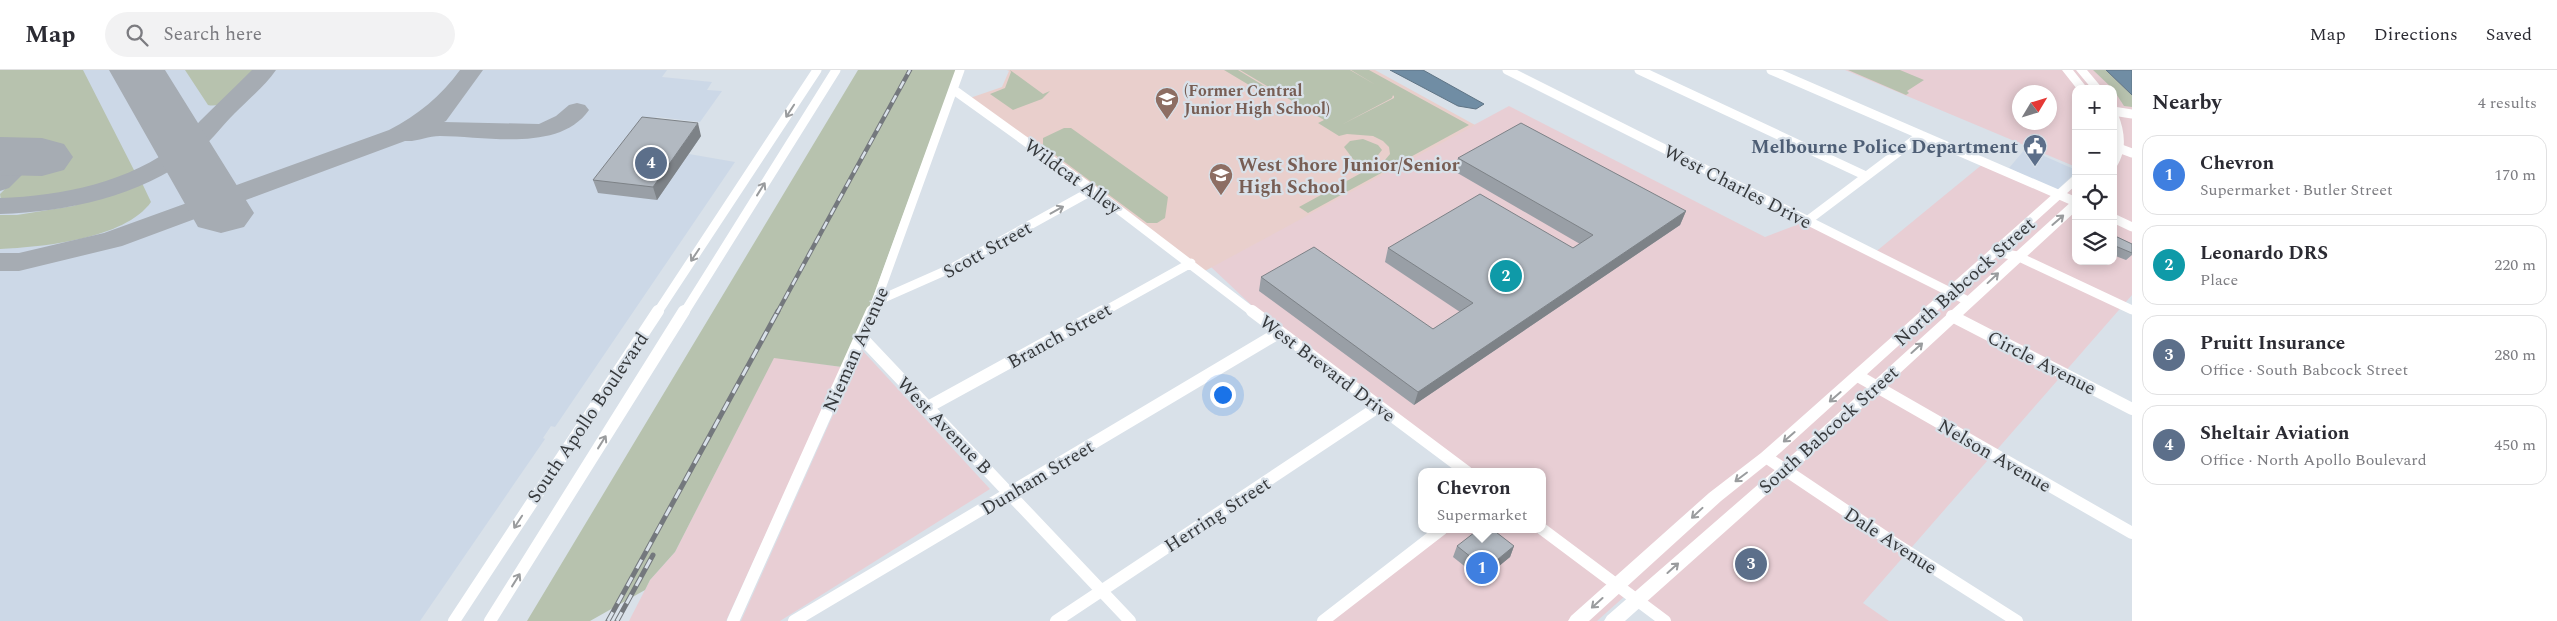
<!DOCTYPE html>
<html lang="en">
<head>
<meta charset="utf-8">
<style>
	body { margin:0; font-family:Spectral,serif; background:#f2f2f3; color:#2b2b33 }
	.controls { position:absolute; right:15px; top:15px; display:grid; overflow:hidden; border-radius:10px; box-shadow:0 2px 12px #0003 }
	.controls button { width:45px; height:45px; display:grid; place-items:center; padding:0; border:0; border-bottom:1px solid #e1e1e2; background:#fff; color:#2b2b33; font:25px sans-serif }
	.compass { position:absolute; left:2012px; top:15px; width:45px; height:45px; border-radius:50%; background:#fff; box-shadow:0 2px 12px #0003; rotate:52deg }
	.you { position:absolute; left:1222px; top:324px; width:18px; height:18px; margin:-12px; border:4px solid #fff; border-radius:50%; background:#1a73e8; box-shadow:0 0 0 8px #1a73e833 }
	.badge { display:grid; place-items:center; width:32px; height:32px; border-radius:50%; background:#8f5d0a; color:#fff; font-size:16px; font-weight:700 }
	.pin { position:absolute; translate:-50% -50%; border:2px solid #fff; box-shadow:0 1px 5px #0006 }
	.popup { position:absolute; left:1418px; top:398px; width:128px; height:65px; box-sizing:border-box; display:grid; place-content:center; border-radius:10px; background:#fff; filter:drop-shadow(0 1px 4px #0005); font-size:16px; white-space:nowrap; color:#7c7c81 }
	.popup b { font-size:19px; color:#2b2b33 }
	.popup::after { content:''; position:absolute; left:50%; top:100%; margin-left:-10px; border:10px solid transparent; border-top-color:#fff }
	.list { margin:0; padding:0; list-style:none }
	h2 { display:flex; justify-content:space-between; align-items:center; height:65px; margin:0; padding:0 20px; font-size:21px }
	h2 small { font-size:16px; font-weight:400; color:#7c7c81 }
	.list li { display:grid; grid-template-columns:32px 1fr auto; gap:15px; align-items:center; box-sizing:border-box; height:80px; margin:0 10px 10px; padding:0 10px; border:1px solid #e1e1e2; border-radius:15px }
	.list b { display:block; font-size:19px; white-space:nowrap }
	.list p { margin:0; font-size:16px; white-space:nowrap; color:#7c7c81 }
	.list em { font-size:16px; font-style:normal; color:#7c7c81 }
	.icon { flex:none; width:28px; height:28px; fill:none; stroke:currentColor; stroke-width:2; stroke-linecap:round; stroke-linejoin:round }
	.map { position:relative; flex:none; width:2132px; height:551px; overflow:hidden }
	header { display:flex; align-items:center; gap:30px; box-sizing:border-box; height:70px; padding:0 25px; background:#fff; border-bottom:1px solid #e1e1e2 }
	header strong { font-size:24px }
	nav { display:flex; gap:28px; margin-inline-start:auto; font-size:18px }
	.search { width:350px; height:45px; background:#f2f2f3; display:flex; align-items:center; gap:12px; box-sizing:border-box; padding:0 18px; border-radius:28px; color:#7c7c81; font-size:19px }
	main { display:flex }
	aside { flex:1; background:#fff }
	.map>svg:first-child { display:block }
	.commercial { fill:#e8ced4; fill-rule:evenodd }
	.built { fill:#ccd8e7 }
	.education { fill:#e9cfcc }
	.green { fill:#b7c2ae }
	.water { fill:#708da4; stroke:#5f7485 }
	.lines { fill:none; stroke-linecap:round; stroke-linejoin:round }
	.taxiway { fill:#a6acb3; fill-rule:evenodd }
	.runway { fill:#a6acb3; fill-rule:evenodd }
	.minor-far1 { stroke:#fff; stroke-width:9 }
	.minor { stroke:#fff; stroke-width:12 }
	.major { fill:#fff; fill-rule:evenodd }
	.rail-far1-casing { stroke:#74787d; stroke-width:4.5 }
	.rail-casing { stroke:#74787d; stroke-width:5 }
	.rail-far1 { stroke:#d9e1e9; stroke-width:2.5; stroke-dasharray:8; stroke-linecap:butt }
	.rail { stroke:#d9e1e9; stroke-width:3; stroke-dasharray:10; stroke-linecap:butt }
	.wall { fill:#999fa6 }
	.shaded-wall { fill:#7d8287 }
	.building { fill:#b2b9c1; stroke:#7d8287 }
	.oneway { stroke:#9a9c9e }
	.labels { text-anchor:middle; stroke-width:4.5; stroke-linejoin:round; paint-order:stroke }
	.far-education-label { font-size:16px; font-weight:bold; fill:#785e54; stroke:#d9e1e9; text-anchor:start }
	.service-label { font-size:19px; font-weight:bold; fill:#4e5e75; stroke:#d9e1e9; text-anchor:end }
	.education-label { font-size:19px; font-weight:bold; fill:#785e54; stroke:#d9e1e9; text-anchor:start }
	.street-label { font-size:19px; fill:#36393c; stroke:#d9e1e9 }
</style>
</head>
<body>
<header>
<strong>Map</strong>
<div class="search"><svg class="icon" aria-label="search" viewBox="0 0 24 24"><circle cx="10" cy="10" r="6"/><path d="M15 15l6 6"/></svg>Search here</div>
<nav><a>Map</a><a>Directions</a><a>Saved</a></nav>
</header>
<main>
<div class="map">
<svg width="2132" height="551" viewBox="0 0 2132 551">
	<rect width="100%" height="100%" fill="#d9e1e9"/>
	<!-- commercial -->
	<path class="commercial" d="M 1845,0 L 2132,0 L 2132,225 L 1863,533 L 1889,551 L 1664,551 L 1625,526 L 1597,551 L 1323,551 L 1442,459 L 1542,459 L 1542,402 L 1466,402 L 1280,262 L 1211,197 L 1509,36 L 1765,167 L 1807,151 L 1873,184 L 1984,93 L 2059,125 L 2076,115 L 2076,191 L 2113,191 L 2113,19 L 2076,19 L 2076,97 ZM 2020,22 L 2050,22 L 2050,52 L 2020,52 Z
		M 862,280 L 990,419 L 780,551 L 741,551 Z
		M 774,287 L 842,297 L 726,551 L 629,551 L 650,510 L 675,482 Z"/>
	<!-- built -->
	<path class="built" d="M 0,0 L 667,0 L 662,7 L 712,12 L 707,20 L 722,21 L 700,52 L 657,47 L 646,60 L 701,66 L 689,84 L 735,92 L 555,357 L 551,356 L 543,368 L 545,369 L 420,551 L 0,551 Z
		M 2026,78 L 2076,100 L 2076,102 L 2056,121 L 2009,98 Z"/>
	<!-- education -->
	<path class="education" d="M 1007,0 L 1375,0 L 1475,55 L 1203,202 L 967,29 L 1002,17 L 1009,1 Z"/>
	<!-- green -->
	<path class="green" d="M 0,0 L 83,0 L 136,104 C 114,118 24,143 1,131 L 0,124 L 5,119 L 53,78 L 0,76 Z
		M 185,0 L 257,0 C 245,12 227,40 208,35 Z
		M 858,0 L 956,0 L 872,230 L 869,231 L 871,233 L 842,297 L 774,288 L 675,482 L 650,510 L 645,520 L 590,551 L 527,551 Z
		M 1010,0 L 1043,24 L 1050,21 L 1042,29 L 1013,40 L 990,24 L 1005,18 L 1011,2 Z
		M 1224,0 L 1238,0 L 1266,17 L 1259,21 Z
		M 1240,0 L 1350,0 L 1393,25 L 1392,28 L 1341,55 L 1394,28 L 1394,26 L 1351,0 L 1369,0 L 1469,55 L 1308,143 L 1299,137 L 1385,90 L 1390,84 L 1389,77 L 1383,71 L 1373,66 L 1347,64 L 1339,66 L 1318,53 L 1324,50 Z
		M 1848,0 L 1900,0 L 1924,10 L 1907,21 L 1909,23 L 1906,25 Z
		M 2093,0 L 2106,0 L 2132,25 L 2132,37 L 2124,36 L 2113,19 Z
		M 1064,58 L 1071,58 L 1168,127 L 1165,148 L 1157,153 L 1147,153 L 1043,76 L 1043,68 Z
		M 1363,69 L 1378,75 L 1382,80 L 1375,89 L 1363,95 L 1356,93 L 1344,77 L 1350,71 Z
		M 142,113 L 151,132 C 125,169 42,177 0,179 L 0,145 L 17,145 L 73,136 Z"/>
	<!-- water -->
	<path class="water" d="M 1390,0 L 1423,0 L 1484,34 L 1476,39 L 1458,36 Z
		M 2106,0 L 2132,0 L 2132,25 Z"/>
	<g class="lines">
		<!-- taxiway -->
		<path class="taxiway" d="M 252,0 L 276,0 C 265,16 248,30 234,44 C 221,57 209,74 194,85 C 140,126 67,142 0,144 L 0,128 C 62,126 130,112 179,73 C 187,66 193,58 200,51 C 217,34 235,17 252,0 Z
			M 460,0 L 483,0 L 446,51 L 444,52 L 539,54 L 556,46 L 569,35 L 577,33 L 585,35 L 589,40 C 559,83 485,66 440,66 C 428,66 417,72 405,71 L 122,176 L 19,201 L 0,201 L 0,183 L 19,183 L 104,163 L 389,60 C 418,45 441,26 460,0 Z
			M 27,79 L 36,82 L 40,87 L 9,118 L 0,121 L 0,99 L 18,82 Z"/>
		<!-- runway -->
		<path class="runway" d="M 109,0 L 165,0 L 254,143 L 244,157 L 221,163 L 198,157 Z
			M 0,67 L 42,68 L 64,74 L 73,87 L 64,100 L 42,106 L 0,105 Z"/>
		<!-- minor-far1 -->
		<path class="minor-far1" d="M 1507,0 L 1968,231
			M 1639,0 L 1866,106
			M 1771,0 L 2076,132
			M 954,20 L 1093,120 L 1254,243
			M 2113,41 L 2132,44
			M 2113,76 L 2132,83
			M 2113,148 L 2132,157
			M 1807,151 L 1921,65
			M 1996,182 L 2017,186 L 2132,240
			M 877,231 L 954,197 L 1093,120
			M 657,243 L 817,0
			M 684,243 L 836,0
			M 872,243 L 960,0
			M 1101,243 L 1191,193"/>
		<!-- minor -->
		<path class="minor" d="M 1252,241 L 1467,402
			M 1952,246 L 2132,339
			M 862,268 L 1130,551
			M 1858,306 L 2132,463
			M 928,337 L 1103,241
			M 1766,387 L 1891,471 L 2017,551
			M 1542,459 L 1665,551
			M 454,551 L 658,241
			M 490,551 L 684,241
			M 733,551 L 872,241
			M 794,551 L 1280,262
			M 1056,551 L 1378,337
			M 1323,551 L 1442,459"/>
		<!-- major -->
		<path class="major" d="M 2062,0 L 2073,0 L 2088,19 L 2077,19 Z
			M 2076,0 L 2087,0 L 2103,19 L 2092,19 Z
			M 2113,41 L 2118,44 C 2125,62 2127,80 2117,96 L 2113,97 Z
			M 2076,106 L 2076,115 L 1771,391 L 1721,431 L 1589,551 L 1568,551 L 1571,546 L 1709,423 L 1761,383 L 2072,107 Z
			M 2076,130 L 2076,141 L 1810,386 L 1625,551 L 1604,551 L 1607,546 L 1800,378 L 2072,131 Z"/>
		<!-- rail-far1 casing -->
		<g class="rail-far1-casing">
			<path id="rail-far1" d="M 777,243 L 910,0"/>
		</g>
		<!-- rail casing -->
		<g class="rail-casing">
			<path id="rail" d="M 608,551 L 778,241
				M 617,551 L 653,485"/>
		</g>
		<!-- rail-far1 -->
		<use href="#rail-far1" class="rail-far1"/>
		<!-- rail -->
		<use href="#rail" class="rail"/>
	</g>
	<!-- wall -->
	<path class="wall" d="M 701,66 L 657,130 L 598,123 L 593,110 Z
		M 1458,88 L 1686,141 L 1680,155 L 1414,335 L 1259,221 L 1261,207 L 1433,259 L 1460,242 L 1385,192 L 1388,178 L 1573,178 L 1580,174 L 1454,101 Z
		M 2113,165 L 2132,174 L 2132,185 L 2126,190 L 2113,185 Z
		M 1457,476 L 1514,476 L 1510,487 L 1482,510 L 1453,487 Z"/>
	<!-- shaded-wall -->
	<path class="shaded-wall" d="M 698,53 L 701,66 L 657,130 L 653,117 Z
		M 1686,141 L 1680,155 L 1414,335 L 1418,322 Z
		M 1514,476 L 1510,487 L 1482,510 L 1486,499 Z"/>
	<!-- building -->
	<path class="building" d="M 642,47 L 698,53 L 653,117 L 593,110 Z
		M 1521,53 L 1686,141 L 1418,322 L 1261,207 L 1314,177 L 1433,259 L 1473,233 L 1388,178 L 1480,124 L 1573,178 L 1593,165 L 1458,88 Z
		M 2113,165 L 2132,174 L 2132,183 L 2113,175 Z
		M 1479,459 L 1492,459 L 1514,476 L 1486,499 L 1457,476 Z"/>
	<!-- one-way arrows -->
	<defs><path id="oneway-shaft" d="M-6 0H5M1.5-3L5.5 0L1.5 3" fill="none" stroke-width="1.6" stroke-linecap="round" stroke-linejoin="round" transform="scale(1.25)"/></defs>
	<g class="oneway">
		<use href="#oneway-shaft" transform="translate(790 41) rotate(123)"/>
		<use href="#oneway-shaft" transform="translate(761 119) rotate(-58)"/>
		<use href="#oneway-shaft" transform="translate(1057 140) rotate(-29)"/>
		<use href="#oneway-shaft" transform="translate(2058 150) rotate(-41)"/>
		<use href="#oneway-shaft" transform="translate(695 185) rotate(124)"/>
		<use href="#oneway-shaft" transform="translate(1993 208) rotate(-43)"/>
		<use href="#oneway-shaft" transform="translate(1917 278) rotate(-42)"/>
		<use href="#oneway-shaft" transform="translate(1835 327) rotate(139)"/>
		<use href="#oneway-shaft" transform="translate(1789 367) rotate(139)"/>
		<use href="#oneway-shaft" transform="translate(602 372) rotate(-58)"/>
		<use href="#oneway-shaft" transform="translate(1741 407) rotate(143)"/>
		<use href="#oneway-shaft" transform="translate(1697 443) rotate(137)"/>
		<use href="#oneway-shaft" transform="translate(518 452) rotate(123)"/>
		<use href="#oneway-shaft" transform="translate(1673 498) rotate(-42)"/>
		<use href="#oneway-shaft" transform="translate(516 510) rotate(-58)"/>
		<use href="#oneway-shaft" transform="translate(1597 533) rotate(138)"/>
	</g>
	<!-- icons -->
	<defs>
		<g id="school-pin" transform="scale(1.25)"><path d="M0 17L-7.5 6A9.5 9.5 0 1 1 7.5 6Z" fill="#8d6e63" stroke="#d9e1e9"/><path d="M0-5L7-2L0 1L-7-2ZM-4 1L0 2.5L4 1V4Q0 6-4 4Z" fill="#fff"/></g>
		<g id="civic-pin" transform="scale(1.25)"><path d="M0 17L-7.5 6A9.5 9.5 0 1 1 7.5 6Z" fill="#5c6f8a" stroke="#d9e1e9"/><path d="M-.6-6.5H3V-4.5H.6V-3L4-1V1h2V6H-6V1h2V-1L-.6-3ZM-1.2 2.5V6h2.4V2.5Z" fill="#fff"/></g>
	</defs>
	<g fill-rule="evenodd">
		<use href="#school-pin" x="1167" y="29"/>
		<use href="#civic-pin" x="2035" y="76"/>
		<use href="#school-pin" x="1221" y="105"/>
	</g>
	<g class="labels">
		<!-- far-education labels -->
		<g class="far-education-label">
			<text x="1184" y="26">(Former Central<tspan x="1184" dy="18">Junior High School)</tspan></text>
		</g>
		<!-- service labels -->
		<g class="service-label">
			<text x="2018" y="83">Melbourne Police Department</text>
		</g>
		<!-- education labels -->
		<g class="education-label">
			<text x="1238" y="101">West Shore Junior/Senior<tspan x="1238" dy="22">High School</tspan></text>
		</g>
		<!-- street labels -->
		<g class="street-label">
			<text transform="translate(1073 106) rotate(36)" y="7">Wildcat Alley</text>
			<text transform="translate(1738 116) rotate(27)" y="7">West Charles Drive</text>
			<text transform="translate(987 179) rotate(-29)" y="7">Scott Street</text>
			<text transform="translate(1964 211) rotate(-42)" y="7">North Babcock Street</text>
			<text transform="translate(1059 265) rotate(-29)" y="7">Branch Street</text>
			<text transform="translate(855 279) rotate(-66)" y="7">Nieman Avenue</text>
			<text transform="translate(2042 292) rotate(27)" y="7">Circle Avenue</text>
			<text transform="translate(1328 298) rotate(37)" y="7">West Brevard Drive</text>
			<text transform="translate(587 347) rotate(-56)" y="7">South Apollo Boulevard</text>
			<text transform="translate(945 355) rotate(46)" y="7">West Avenue B</text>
			<text transform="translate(1828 359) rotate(-42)" y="7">South Babcock Street</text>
			<text transform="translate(1995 385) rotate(30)" y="7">Nelson Avenue</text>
			<text transform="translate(1037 407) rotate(-31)" y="7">Dunham Street</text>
			<text transform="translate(1217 444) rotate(-33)" y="7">Herring Street</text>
			<text transform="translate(1891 470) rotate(33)" y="7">Dale Avenue</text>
		</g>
	</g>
</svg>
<div class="controls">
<button>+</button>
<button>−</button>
<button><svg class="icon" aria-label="locate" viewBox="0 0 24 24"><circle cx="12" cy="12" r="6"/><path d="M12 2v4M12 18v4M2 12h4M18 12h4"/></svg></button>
<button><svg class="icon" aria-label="layers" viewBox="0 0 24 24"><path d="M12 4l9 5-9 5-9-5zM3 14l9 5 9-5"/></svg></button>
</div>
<svg class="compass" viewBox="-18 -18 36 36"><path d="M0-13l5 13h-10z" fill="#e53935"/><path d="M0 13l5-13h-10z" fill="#7c7c81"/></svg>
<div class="you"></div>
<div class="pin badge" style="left:1482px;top:498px;background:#3f7fe0">1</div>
<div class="popup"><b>Chevron</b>Supermarket</div>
<div class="pin badge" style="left:1506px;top:206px;background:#0f9aa8">2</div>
<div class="pin badge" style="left:1751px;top:494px;background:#5c6f8a">3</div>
<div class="pin badge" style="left:651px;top:93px;background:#5c6f8a">4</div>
</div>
<aside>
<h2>Nearby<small>4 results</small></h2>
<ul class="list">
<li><span class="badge" style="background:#3f7fe0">1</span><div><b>Chevron</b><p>Supermarket · Butler Street</p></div><em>170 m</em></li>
<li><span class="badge" style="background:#0f9aa8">2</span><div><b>Leonardo DRS</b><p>Place</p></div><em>220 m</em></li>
<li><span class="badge" style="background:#5c6f8a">3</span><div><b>Pruitt Insurance</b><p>Office · South Babcock Street</p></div><em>280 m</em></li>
<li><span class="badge" style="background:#5c6f8a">4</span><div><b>Sheltair Aviation</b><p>Office · North Apollo Boulevard</p></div><em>450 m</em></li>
</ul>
</aside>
</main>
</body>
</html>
